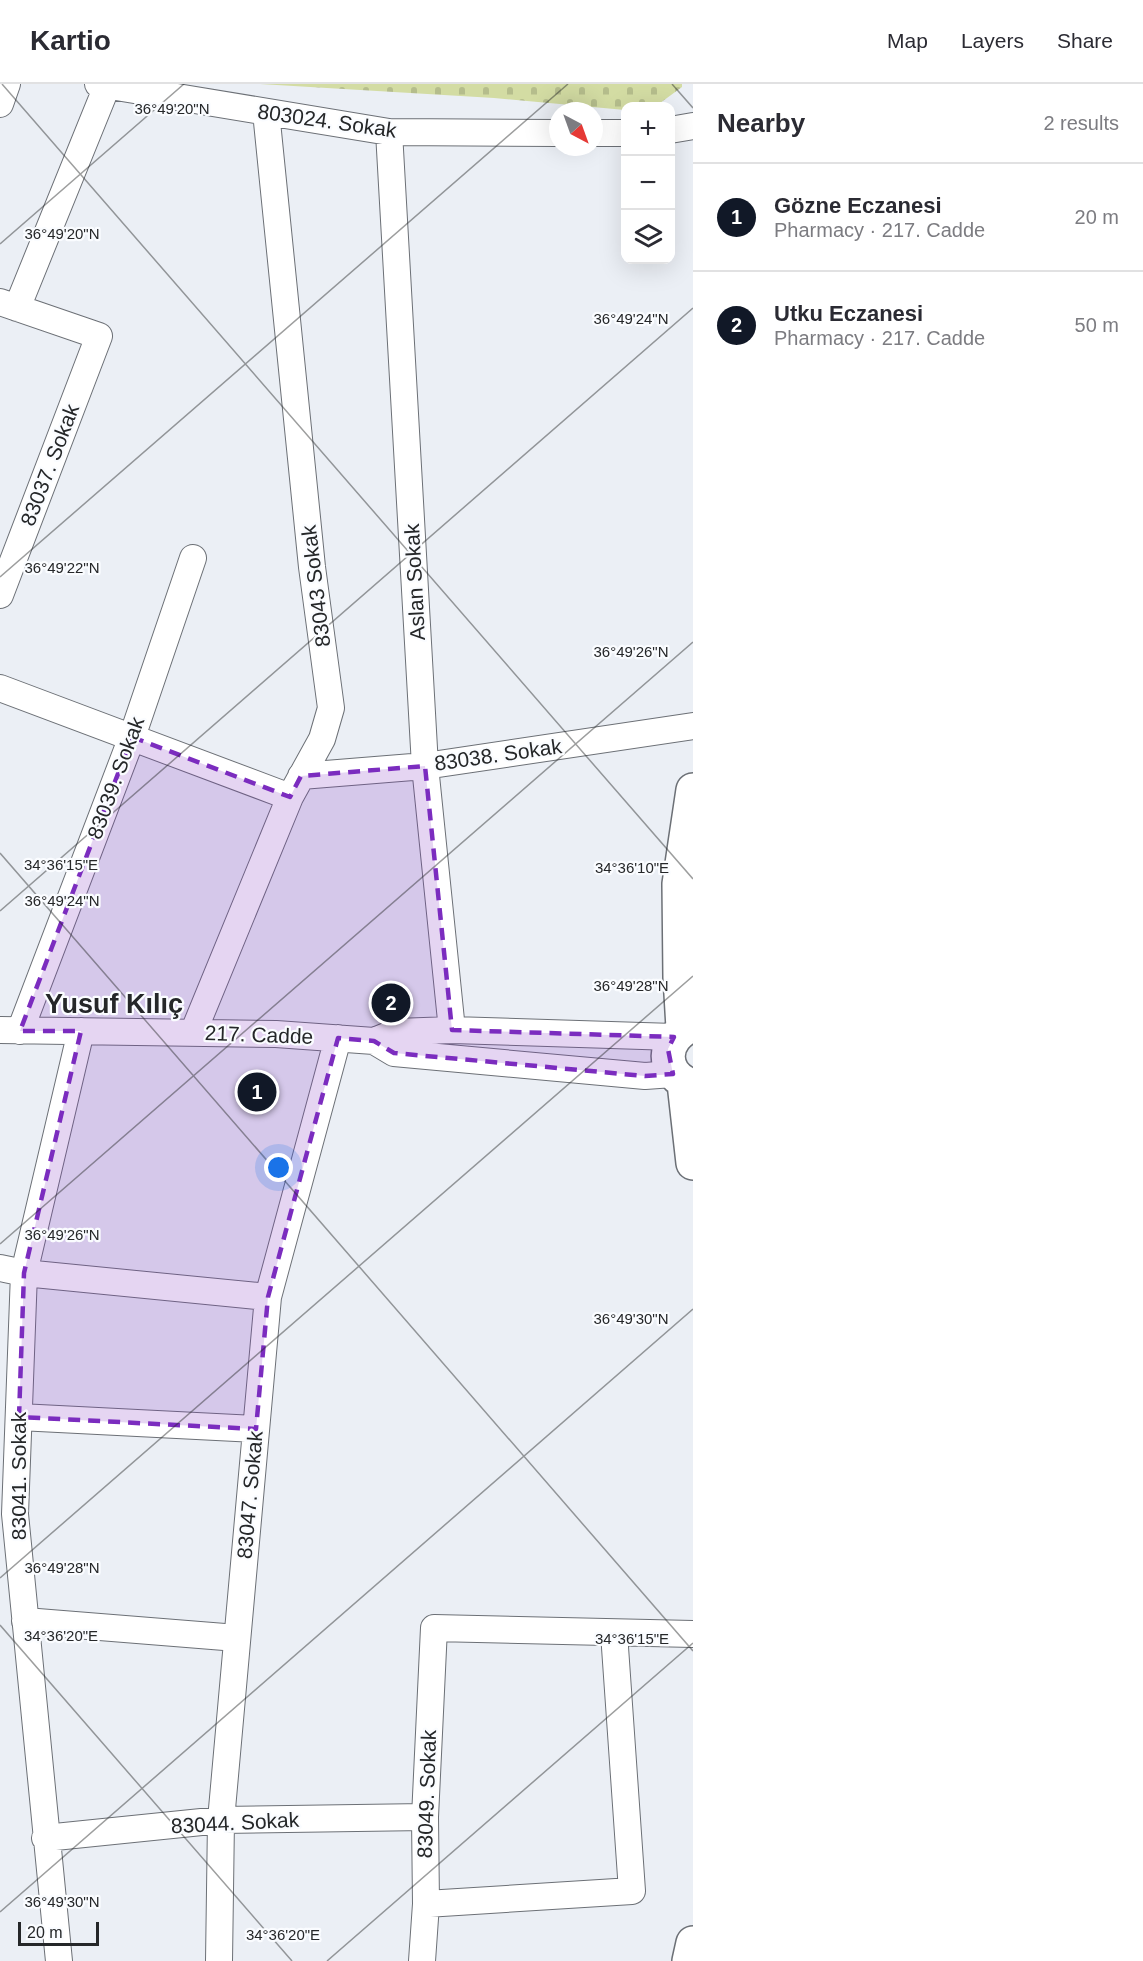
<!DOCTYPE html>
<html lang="en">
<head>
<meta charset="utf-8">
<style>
	body { margin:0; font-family:Helvetica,sans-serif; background:#f7f7f7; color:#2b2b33 }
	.controls { position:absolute; right:18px; top:18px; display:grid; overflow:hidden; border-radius:12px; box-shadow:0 6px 24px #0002 }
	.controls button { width:54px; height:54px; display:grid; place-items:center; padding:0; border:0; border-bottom:2px solid #e1e1e2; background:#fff; color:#2b2b33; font:30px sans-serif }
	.compass { position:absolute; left:549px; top:18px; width:54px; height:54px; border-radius:50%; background:#fff; box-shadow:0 6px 24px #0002; rotate:139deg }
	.scale { position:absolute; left:18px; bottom:15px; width:81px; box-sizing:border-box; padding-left:6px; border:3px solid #252729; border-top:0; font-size:16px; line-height:21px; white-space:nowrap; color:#252729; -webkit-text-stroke:4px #fafcff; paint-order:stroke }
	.you { position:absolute; left:279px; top:1084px; width:21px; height:21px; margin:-15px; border:4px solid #fff; border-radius:50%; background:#1a73e8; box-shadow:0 0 0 9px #1a73e833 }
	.badge { display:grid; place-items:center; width:39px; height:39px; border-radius:50%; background:#111827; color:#fff; font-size:20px; font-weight:700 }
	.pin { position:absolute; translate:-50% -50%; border:3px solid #fff; box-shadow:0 2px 6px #0006 }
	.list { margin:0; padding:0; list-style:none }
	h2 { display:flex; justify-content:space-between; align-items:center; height:78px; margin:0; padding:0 24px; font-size:26px }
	h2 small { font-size:20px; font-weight:400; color:#7c7c81 }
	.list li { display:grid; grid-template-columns:39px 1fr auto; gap:18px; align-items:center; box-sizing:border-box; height:108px; padding:0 24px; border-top:2px solid #e1e1e2 }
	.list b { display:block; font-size:22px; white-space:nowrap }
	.list p { margin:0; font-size:20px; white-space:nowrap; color:#7c7c81 }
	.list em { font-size:20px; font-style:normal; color:#7c7c81 }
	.icon { flex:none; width:33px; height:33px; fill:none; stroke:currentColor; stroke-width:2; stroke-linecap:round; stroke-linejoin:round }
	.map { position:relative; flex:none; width:693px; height:1877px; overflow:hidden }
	header { display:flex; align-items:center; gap:36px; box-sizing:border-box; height:84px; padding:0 30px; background:#fff; border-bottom:2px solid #e1e1e2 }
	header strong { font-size:28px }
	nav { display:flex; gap:33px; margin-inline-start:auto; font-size:21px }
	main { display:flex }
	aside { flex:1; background:#fff }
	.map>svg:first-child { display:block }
	.cemetery { fill:url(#cemetery-stones) }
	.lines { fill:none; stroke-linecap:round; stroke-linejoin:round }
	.minor-casing { stroke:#6c7076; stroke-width:28 }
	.secondary-casing { stroke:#6c7076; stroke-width:36 }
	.minor { stroke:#fff; stroke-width:26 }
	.secondary { stroke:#fff; stroke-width:33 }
	.marked { fill:#7b2cbf; fill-opacity:0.2; stroke:#7b2cbf; stroke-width:4.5; stroke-dasharray:12 8; stroke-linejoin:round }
	.ticks { fill:none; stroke:#252729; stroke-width:1.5; stroke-opacity:0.45 }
	.labels { text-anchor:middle; stroke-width:4.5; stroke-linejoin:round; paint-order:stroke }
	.street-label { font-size:21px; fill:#252729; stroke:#fafcff }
	.district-label { font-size:27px; font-weight:bold; fill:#252729; stroke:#fafcff }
	.ticks-label { font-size:15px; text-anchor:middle; fill:#252729; stroke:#fafcff; stroke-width:4.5; stroke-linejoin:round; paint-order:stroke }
</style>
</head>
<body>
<header>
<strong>Kartio</strong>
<nav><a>Map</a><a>Layers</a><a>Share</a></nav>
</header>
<main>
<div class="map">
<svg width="693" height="1877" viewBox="0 0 693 1877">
	<defs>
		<pattern id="cemetery-stones" width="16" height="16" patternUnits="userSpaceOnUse" patternTransform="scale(1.5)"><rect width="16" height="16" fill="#d3dca3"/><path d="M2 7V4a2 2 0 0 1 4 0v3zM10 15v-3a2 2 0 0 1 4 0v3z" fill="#b5bd8c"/></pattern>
	</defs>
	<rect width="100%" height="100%" fill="#ebeff5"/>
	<!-- cemetery -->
	<path class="cemetery" d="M 260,0 L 682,0 L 682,3 L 656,22 L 626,22 L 625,26 L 494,14 Z"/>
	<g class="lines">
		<!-- minor casing -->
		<g class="minor-casing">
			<path id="minor" d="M 98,0 L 389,48 L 558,49
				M 0,20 L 7,0
				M 670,46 L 693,42
				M 389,48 L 425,682 L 452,946
				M 594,49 L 626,49
				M 0,218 L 99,252 L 0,511
				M 17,224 L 107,2
				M 0,604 L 290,713
				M 301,692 L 425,682 L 693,642
				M 0,946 L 276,950 L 374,957 L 396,948 L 452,946 L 674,953
				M 20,947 L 132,653 L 193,474
				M 193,949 L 290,713 L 322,655 L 331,624 L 312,483 L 266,28
				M 374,957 L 394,969 L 645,992 L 673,990
				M 0,1184 L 24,1189 L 268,1213
				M 19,1333 L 256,1345
				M 25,1537 L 237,1554
				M 45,1754 L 221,1736 L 425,1733
				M 426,1820 L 632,1807 L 614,1549
				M 59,1877 L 15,1430 L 24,1189 L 81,947
				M 219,1877 L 221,1736 L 268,1213 L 338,954
				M 422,1877 L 426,1820 L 425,1733 L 434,1544 L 693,1550"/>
		</g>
		<!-- secondary casing -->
		<g class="secondary-casing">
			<path id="secondary" d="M 693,941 C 661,953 659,991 693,1002
				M 683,944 L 680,893 L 679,800 L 693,706
				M 684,999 L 693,1079
				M 689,1877 L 693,1859"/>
		</g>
		<!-- minor -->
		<use href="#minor" class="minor"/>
		<!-- secondary -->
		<use href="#secondary" class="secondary"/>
	</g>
	<!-- marked area -->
	<path class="marked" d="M 132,653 L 290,713 L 301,692 L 425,682 L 452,946 L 674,953 L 668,965 L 673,990 L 645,992 L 394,969 L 374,957 L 338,954 L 268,1213 L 256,1345 L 19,1333 L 24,1189 L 81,947 L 20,947 Z"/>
	<!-- ticks -->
	<path class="ticks" d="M 2,0 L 693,795M 672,0 L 693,24M 0,160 L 184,0M 0,493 L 568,0M 0,769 L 693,1567M 0,827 L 693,224M 0,1160 L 693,558M 0,1494 L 693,892M 0,1541 L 292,1877M 0,1828 L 693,1225M 327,1877 L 693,1559"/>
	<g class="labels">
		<!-- street labels -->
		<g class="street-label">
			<text transform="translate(327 37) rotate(8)" y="7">803024. Sokak</text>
			<text transform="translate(50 381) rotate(-69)" y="7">83037. Sokak</text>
			<text transform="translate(415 498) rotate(-93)" y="7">Aslan Sokak</text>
			<text transform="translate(316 502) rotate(-97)" y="7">83043 Sokak</text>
			<text transform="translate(498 671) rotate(-8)" y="7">83038. Sokak</text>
			<text transform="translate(116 694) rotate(-70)" y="7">83039. Sokak</text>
			<text transform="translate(259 951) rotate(2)" y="7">217. Cadde</text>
			<text transform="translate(19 1392) rotate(-90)" y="7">83041. Sokak</text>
			<text transform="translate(250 1411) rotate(-85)" y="7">83047. Sokak</text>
			<text transform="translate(427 1710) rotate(-88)" y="7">83049. Sokak</text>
			<text transform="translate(235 1739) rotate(-3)" y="7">83044. Sokak</text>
		</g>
		<!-- district labels -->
		<g class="district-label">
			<text x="114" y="929">Yusuf Kılıç</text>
		</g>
	</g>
	<g class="ticks-label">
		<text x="172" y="30">36°49'20"N</text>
		<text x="62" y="155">36°49'20"N</text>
		<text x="631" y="240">36°49'24"N</text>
		<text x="62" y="489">36°49'22"N</text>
		<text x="631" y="573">36°49'26"N</text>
		<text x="61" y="786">34°36'15"E</text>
		<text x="632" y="789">34°36'10"E</text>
		<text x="62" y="822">36°49'24"N</text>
		<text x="631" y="907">36°49'28"N</text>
		<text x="62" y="1156">36°49'26"N</text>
		<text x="631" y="1240">36°49'30"N</text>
		<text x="62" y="1489">36°49'28"N</text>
		<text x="61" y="1557">34°36'20"E</text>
		<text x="632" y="1560">34°36'15"E</text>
		<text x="62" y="1823">36°49'30"N</text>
		<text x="283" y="1856">34°36'20"E</text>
	</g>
</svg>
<div class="controls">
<button>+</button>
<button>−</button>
<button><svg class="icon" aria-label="layers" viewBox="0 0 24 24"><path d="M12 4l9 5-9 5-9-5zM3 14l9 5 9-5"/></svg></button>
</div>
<svg class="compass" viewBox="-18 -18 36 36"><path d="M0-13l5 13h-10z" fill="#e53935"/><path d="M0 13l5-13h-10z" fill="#7c7c81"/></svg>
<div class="scale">20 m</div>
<div class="you"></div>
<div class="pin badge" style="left:257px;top:1008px">1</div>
<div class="pin badge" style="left:391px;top:919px">2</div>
</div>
<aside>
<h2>Nearby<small>2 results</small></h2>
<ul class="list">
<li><span class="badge">1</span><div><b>Gözne Eczanesi</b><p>Pharmacy · 217. Cadde</p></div><em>20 m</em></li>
<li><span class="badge">2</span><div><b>Utku Eczanesi</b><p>Pharmacy · 217. Cadde</p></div><em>50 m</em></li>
</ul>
</aside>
</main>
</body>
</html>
